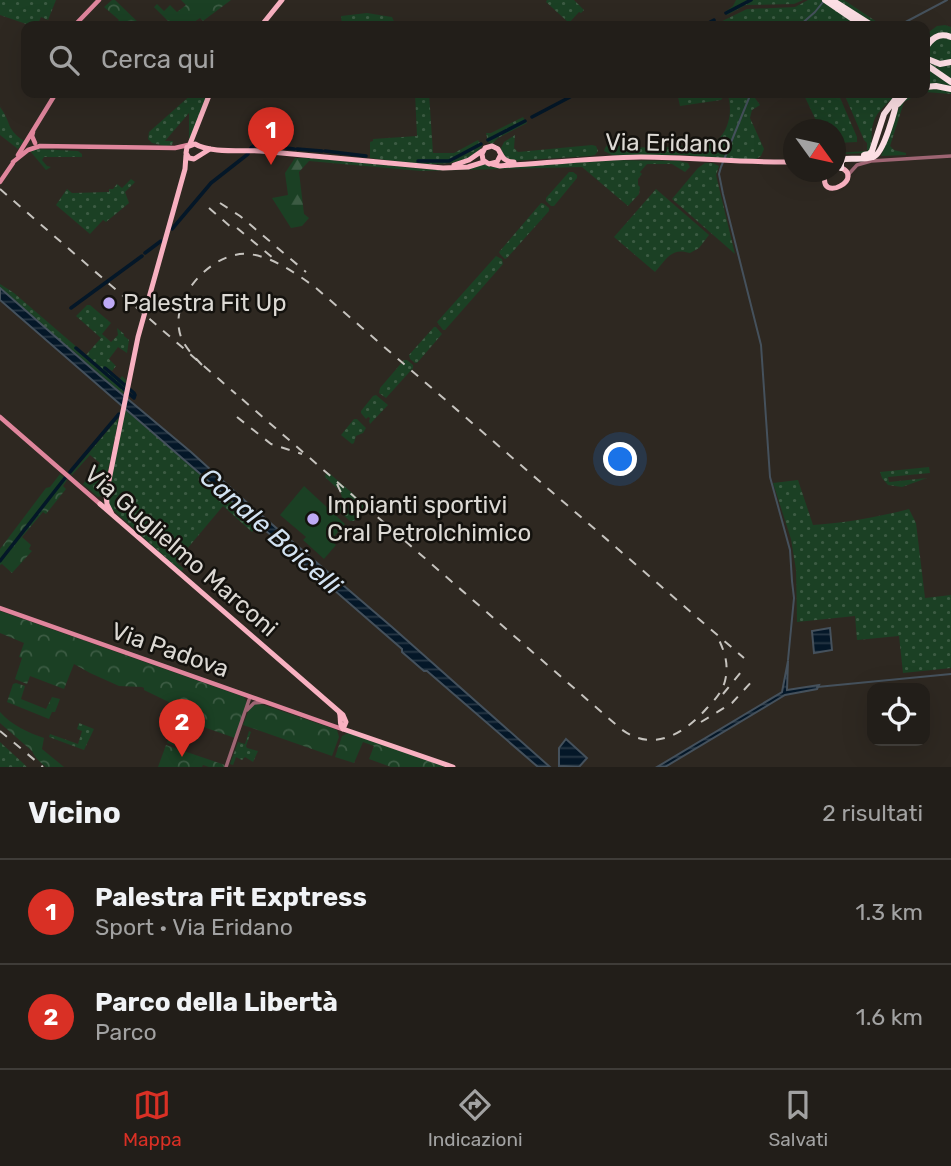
<!DOCTYPE html>
<html lang="it">
<head>
<meta charset="utf-8">
<style>
	body { margin:0; font-family:Rubik,sans-serif; background:#2e2b26; color:#f1f3f6 }
	.controls { position:absolute; right:21px; bottom:21px; display:grid; overflow:hidden; border-radius:14px; box-shadow:0 7px 28px #0002 }
	.controls button { width:63px; height:63px; display:grid; place-items:center; padding:0; border:0; border-bottom:2px solid #3f3c38; background:#221e19; color:#f1f3f6; font:35px sans-serif }
	.compass { position:absolute; left:783px; top:119px; width:63px; height:63px; border-radius:50%; background:#221e19; box-shadow:0 7px 28px #0002; rotate:123deg }
	.you { position:absolute; left:621px; top:460px; width:24px; height:24px; margin:-18px; border:5px solid #fff; border-radius:50%; background:#1a73e8; box-shadow:0 0 0 10px #1a73e833 }
	.badge { display:grid; place-items:center; width:46px; height:46px; border-radius:50%; background:#d93025; color:#fff; font-size:23px; font-weight:700 }
	.pin { position:absolute; translate:-50% -58px; filter:drop-shadow(0 2px 4px #0008) }
	.pin::after { content:''; position:absolute; top:37px; width:24px; height:21px; background:inherit; clip-path:polygon(0 0,100% 0,50% 100%) }
	.list { margin:0; padding:0; list-style:none }
	h2 { display:flex; justify-content:space-between; align-items:center; height:91px; margin:0; padding:0 28px; font-size:30px }
	h2 small { font-size:23px; font-weight:400; color:#a2a2a2 }
	.list li { display:grid; grid-template-columns:46px 1fr auto; gap:21px; align-items:center; box-sizing:border-box; height:105px; padding:0 28px; border-top:2px solid #3f3c38 }
	.list b { display:block; font-size:26px; white-space:nowrap }
	.list p { margin:0; font-size:23px; white-space:nowrap; color:#a2a2a2 }
	.list em { font-size:23px; font-style:normal; color:#a2a2a2 }
	.icon { flex:none; width:38px; height:38px; fill:none; stroke:currentColor; stroke-width:2; stroke-linecap:round; stroke-linejoin:round }
	.map { position:relative; flex:none; width:951px; height:767px; overflow:hidden }
	.search { position:absolute; background:#221e19; box-shadow:0 7px 28px #0002; left:21px; right:21px; top:21px; height:77px; display:flex; align-items:center; gap:18px; box-sizing:border-box; padding:0 24px; border-radius:14px; color:#a2a2a2; font-size:26px }
	.sheet { height:301px; background:#221e19 }
	nav { display:flex; justify-content:space-around; align-items:center; box-sizing:border-box; height:98px; border-top:2px solid #3f3c38; background:#221e19; font-size:19px; color:#a2a2a2 }
	nav a { display:grid; justify-items:center; gap:4px }
	nav .on { color:#d93025 }
	.map>svg:first-child { display:block }
	.grass { fill:url(#grass-dots) }
	.forest { fill:url(#forest-firs) }
	.park { fill:url(#park-crowns) }
	.pitch { fill:#1b4024 }
	.water { fill:url(#water-rules); stroke:#45515c; stroke-width:2 }
	.lines { fill:none; stroke-linecap:round; stroke-linejoin:round }
	.stream { stroke:#45515c; stroke-width:2 }
	.canal { stroke:#041728; stroke-width:3.5 }
	.tertiary { stroke:#9e6573; stroke-width:3.5 }
	.secondary { stroke:#e0869d; stroke-width:4.5 }
	.primary { stroke:#f8b1c1; stroke-width:5 }
	.motorway { stroke:#fcdee4; stroke-width:6 }
	.rail { stroke:#c6c3be; stroke-width:2; stroke-dasharray:9 9; stroke-linecap:butt }
	.poi-dot { fill:#bea9f5; stroke:#14120e; stroke-width:2.5 }
	.labels { text-anchor:middle; stroke-width:5; stroke-linejoin:round; paint-order:stroke }
	.street-label { font-size:24px; fill:#dcd9d4; stroke:#14120e }
	.poi-label { font-size:24px; fill:#dcd9d4; stroke:#14120e; text-anchor:start }
	.water-label { font-size:26px; font-style:italic; fill:#d2e2f2; stroke:#14120e }
</style>
</head>
<body>
<div class="map">
<svg width="951" height="767" viewBox="0 0 951 767">
	<defs>
		<pattern id="grass-dots" width="8" height="8" patternUnits="userSpaceOnUse" patternTransform="scale(1.75)"><rect width="8" height="8" fill="#1b4024"/><path d="M2 2h.1M6 6h.1" fill="none" stroke="#3c5b43" stroke-width="1.8" stroke-linecap="round"/></pattern>
		<pattern id="forest-firs" width="22" height="20" patternUnits="userSpaceOnUse" patternTransform="scale(1.75)"><rect width="22" height="20" fill="#1b4024"/><path d="M5 1l3.5 6h-7zM16 11l3.5 6h-7z" fill="#3c5b43"/></pattern>
		<pattern id="park-crowns" width="20" height="18" patternUnits="userSpaceOnUse" patternTransform="scale(1.75)"><rect width="20" height="18" fill="#1b4024"/><path d="M2 6a3 3 0 1 1 6 0M12 15a3 3 0 1 1 6 0" fill="none" stroke="#3c5b43"/></pattern>
		<pattern id="water-rules" width="6" height="5" patternUnits="userSpaceOnUse" patternTransform="scale(1.75)"><rect width="6" height="5" fill="#041728"/><path d="M0 2.5h6" fill="none" stroke="#283846"/></pattern>
	</defs>
	<rect width="100%" height="100%" fill="#2e2821"/>
	<!-- grass -->
	<path class="grass" d="M 0,0 L 56,0 L 48,20 L 41,17 L 37,26 L 32,26 L 0,15 Z
		M 547,0 L 574,0 L 584,10 L 581,13 L 579,12 L 569,23 L 546,2 Z
		M 736,0 L 803,0 L 794,4 L 746,5 L 727,15 L 725,12 L 733,6 Z
		M 808,0 L 844,0 L 883,26 L 823,26 L 818,20 L 819,26 L 712,26 L 747,9 L 795,7 Z
		M 367,13 L 392,17 L 396,26 L 342,26 L 341,16 Z
		M 945,25 L 951,27 L 951,94 L 925,92 L 925,35 L 937,26 Z
		M 193,93 L 208,93 C 201,109 197,126 189,141 L 189,113 L 165,141 L 173,141 L 172,145 L 166,146 L 152,143 L 148,139 L 149,132 Z
		M 415,93 L 429,93 L 433,153 L 454,153 L 478,140 L 482,146 C 465,175 398,161 370,158 L 370,142 L 373,141 L 373,139 L 417,136 Z
		M 677,93 L 723,93 L 724,96 L 721,100 L 680,106 Z
		M 727,93 L 757,93 L 755,98 L 760,105 L 752,110 L 750,118 L 764,149 L 761,156 L 756,159 L 729,159 L 685,155 L 612,155 L 604,151 L 605,148 L 608,144 C 638,150 687,148 717,140 C 730,130 733,108 727,93 Z
		M 803,93 L 838,93 L 857,137 L 857,142 L 836,143 L 836,130 L 820,129 Z
		M 851,93 L 920,93 L 904,102 L 890,146 L 894,150 L 906,153 L 906,155 L 881,156 L 900,104 L 890,100 C 884,107 875,114 873,124 C 870,134 874,143 868,153 L 843,154 L 836,157 L 836,153 L 867,151 L 867,143 L 864,140 L 845,96 Z
		M 0,107 C 12,123 5,128 24,141 L 18,149 L 0,135 Z
		M 523,117 L 527,123 L 498,138 L 492,144 L 488,142 L 486,133 L 491,133 Z
		M 515,135 L 514,148 L 518,152 L 592,145 L 596,146 L 598,151 L 595,155 L 590,156 L 510,161 L 503,156 L 501,148 L 504,142 Z
		M 36,149 L 78,151 L 82,154 L 82,157 L 44,157 L 42,160 L 47,166 L 51,167 L 46,170 L 30,151 Z
		M 310,158 L 427,169 L 484,164 L 490,167 L 604,160 L 679,161 L 688,163 L 690,167 L 685,172 L 672,164 L 647,164 L 640,172 L 642,174 L 638,179 L 638,185 L 640,187 L 639,194 L 628,206 L 582,167 L 421,171 L 309,161 Z
		M 705,163 L 713,163 L 719,166 L 716,175 L 735,254 L 672,199 L 698,168 Z
		M 569,172 L 573,172 L 577,175 L 577,178 L 554,206 L 551,206 L 546,201 L 546,198 Z
		M 131,179 L 135,182 L 125,192 L 129,203 L 106,222 L 103,220 L 90,234 L 56,205 L 67,189 L 72,193 L 109,192 L 109,189 L 113,189 L 117,184 L 122,188 Z
		M 656,189 L 709,235 L 699,248 L 690,253 C 671,247 667,259 655,272 L 614,237 Z
		M 541,203 L 544,204 L 549,208 L 549,211 L 507,258 L 505,259 L 500,254 L 499,252 Z
		M 496,256 L 502,259 L 503,264 L 445,330 L 443,330 L 437,322 Z
		M 0,284 L 14,293 L 86,355 L 101,338 L 76,316 L 87,305 L 90,305 L 111,323 L 102,334 L 111,342 L 118,335 L 117,328 L 124,334 L 124,336 L 129,340 L 127,353 L 118,347 L 109,359 L 116,366 L 112,371 L 106,367 L 105,369 L 119,380 L 122,376 L 126,380 L 123,395 L 0,288 Z
		M 434,327 L 436,327 L 442,334 L 417,363 L 415,363 L 410,359 L 409,355 Z
		M 404,360 L 407,360 L 413,365 L 413,368 L 386,398 L 379,393 L 380,388 Z
		M 376,395 L 388,405 L 370,424 L 369,421 L 370,418 L 368,417 L 366,419 L 361,413 L 361,411 L 373,396 Z
		M 125,409 L 259,524 L 252,532 L 223,506 L 176,562 L 184,569 L 181,571 L 112,509 L 109,506 L 108,495 Z
		M 119,417 L 103,495 L 98,497 L 83,484 L 100,463 L 90,455 L 72,475 L 71,474 Z
		M 354,419 L 357,419 L 366,428 L 363,433 L 356,436 L 354,443 L 352,444 L 341,435 Z
		M 929,467 L 930,473 L 888,477 L 889,482 L 927,478 L 902,487 L 888,485 L 882,478 L 880,472 Z
		M 326,473 L 329,473 L 367,506 L 354,521 L 350,521 L 334,507 L 342,497 L 340,491 L 325,477 Z
		M 798,480 L 813,525 C 845,523 878,517 909,509 L 916,523 L 925,598 L 951,595 L 951,668 L 903,673 L 899,636 L 857,640 L 855,616 L 797,622 L 796,570 L 791,539 L 773,483 Z
		M 79,723 L 94,729 L 84,750 L 49,737 L 50,734 L 78,744 L 82,731 L 77,729 Z
		M 249,731 L 251,732 L 246,746 L 247,748 L 258,751 L 253,762 L 245,757 L 242,760 L 236,757 L 233,765 L 230,764 L 238,742 L 245,744 Z
		M 0,742 L 24,764 L 27,767 L 0,767 Z"/>
	<!-- forest -->
	<path class="forest" d="M 295,158 L 310,158 L 309,161 L 299,172 L 304,214 L 309,218 L 302,226 L 291,228 L 272,198 L 288,195 L 285,173 Z"/>
	<!-- park -->
	<path class="park" d="M 112,0 L 115,0 L 142,26 L 113,26 L 119,20 L 104,7 Z
		M 181,0 L 231,0 L 203,21 L 200,18 L 194,22 L 187,23 L 184,26 L 165,26 L 169,22 L 154,7 L 157,4 L 164,11 L 170,5 L 177,12 L 186,5 Z
		M 60,474 L 67,480 L 63,486 L 66,489 L 46,514 L 43,512 L 22,537 L 31,545 L 29,549 L 32,551 L 12,573 L 2,564 L 0,565 L 0,549 L 46,488 L 50,487 Z
		M 0,611 L 244,697 L 247,702 L 235,738 L 189,722 L 180,747 L 167,743 L 179,707 L 144,690 L 144,688 L 142,687 L 119,686 L 90,673 L 74,664 L 64,689 L 30,676 L 27,684 L 15,679 L 22,658 L 19,657 L 24,643 L 0,633 Z
		M 16,683 L 25,686 L 21,699 L 46,709 L 52,697 L 60,699 L 55,712 L 52,712 L 49,719 L 7,702 L 13,684 Z
		M 256,703 L 264,705 L 337,730 L 339,737 L 332,756 L 243,725 L 249,709 Z
		M 0,712 C 13,726 27,732 44,738 L 42,749 L 64,767 L 46,767 C 40,762 35,758 32,751 L 0,723 Z
		M 348,733 L 447,767 L 391,767 L 369,759 L 374,746 L 363,742 L 354,763 L 335,757 L 342,736 Z
		M 166,745 L 225,765 L 224,767 L 209,767 L 203,765 L 202,767 L 158,767 Z"/>
	<!-- pitch -->
	<path class="pitch" d="M 304,486 L 345,524 L 331,540 L 336,545 L 324,559 L 303,540 L 306,537 L 280,515 Z"/>
	<!-- water -->
	<path class="water" d="M 0,288 L 99,375 L 191,452 L 253,508 L 392,627 L 550,767 L 538,767 L 427,671 L 424,671 L 402,652 L 402,649 L 0,300 Z
		M 830,628 L 832,650 L 814,653 L 812,631 Z
		M 788,661 L 787,690 L 819,685 L 817,689 L 785,695 L 665,767 L 657,767 L 782,692 Z
		M 566,739 L 587,758 L 579,767 L 559,766 L 559,748 Z"/>
	<g class="lines">
		<!-- stream -->
		<path class="stream" d="M 799,26 L 815,12 L 823,2
			M 898,26 L 947,0
			M 751,93 L 721,167 L 719,174 L 723,194 L 761,345 L 770,477 L 790,550 L 792,581 L 794,598 L 788,660
			M 817,687 L 951,674"/>
		<!-- canal -->
		<path class="canal" d="M 726,13 L 751,0
			M 703,26 L 714,20
			M 576,93 L 577,93
			M 532,117 L 570,97
			M 488,140 L 525,121
			M 279,147 L 294,149
			M 251,148 L 255,145 L 262,145
			M 297,149 L 322,151
			M 325,151 L 366,156
			M 418,161 L 449,161 L 481,144
			M 172,229 L 211,183 L 248,154
			M 145,253 L 161,241
			M 71,308 L 142,256
			M 76,348 L 134,398 L 135,395 L 134,393 L 105,368
			M 70,472 L 119,414
			M 0,561 L 65,478"/>
		<!-- tertiary -->
		<path class="tertiary" d="M 847,176 L 857,165 L 871,161 L 951,156
			M 247,710 L 254,703 L 264,702
			M 226,767 L 250,697"/>
		<!-- secondary -->
		<path class="secondary" d="M 74,26 L 99,0
			M 33,132 L 32,136 L 35,143
			M 18,155 L 56,93
			M 13,162 L 28,150 L 40,146 L 175,148 L 188,145
			M 0,182 L 13,163
			M 0,417 L 100,504
			M 0,608 L 342,729"/>
		<!-- primary -->
		<path class="primary" d="M 261,26 L 282,0
			M 190,144 L 210,93
			M 210,149 L 194,159 L 189,158 L 186,153 L 187,147 L 195,144 C 210,153 241,150 260,151 L 443,168 L 468,167 L 484,162
			M 500,156 L 497,162 L 489,164 L 483,160 L 482,154 L 485,148 L 492,146 L 498,149 C 502,156 503,162 514,162
			M 492,164 L 500,166 C 547,163 594,158 641,157 C 692,157 743,163 794,162
			M 454,165 L 469,160 L 482,151
			M 826,172 C 815,207 872,176 836,166
			M 100,504 L 343,715 L 346,722 L 343,729
			M 112,514 L 107,504 L 106,495 L 138,337 L 185,169 L 186,155
			M 339,712 C 342,717 338,723 343,729
			M 343,729 L 453,767"/>
		<!-- motorway -->
		<path class="motorway" d="M 825,0 L 863,26
			M 832,0 L 873,26
			M 925,49 C 931,39 938,32 951,37
			M 925,58 L 940,64 L 951,62
			M 925,64 L 951,82
			M 925,87 L 936,86 L 951,89
			M 898,104 L 908,93
			M 864,155 L 869,154 L 872,151 L 884,114 L 897,97
			M 841,168 L 841,162 L 844,159 C 853,158 864,160 873,157 C 884,154 896,107 898,95"/>
		<!-- rail -->
		<path class="rail" d="M 0,189 L 236,394
			M 220,203 L 240,216 L 306,272
			M 209,208 L 231,227
			M 237,228 L 273,258
			M 202,365 C 192,354 181,344 179,329 C 173,294 214,251 248,254 C 272,256 297,274 316,288 L 744,658
			M 242,399 L 621,729 C 653,753 684,734 707,708 C 715,700 722,692 725,681 C 729,665 725,652 718,638
			M 237,417 L 271,444 L 302,454
			M 337,484 L 345,501 L 347,517
			M 723,694 L 741,672
			M 701,722 L 732,703 L 755,678
			M 0,731 L 43,767"/>
	</g>
	<!-- markers -->
	<g class="poi-dot">
		<circle cx="109" cy="303" r="7"/>
		<circle cx="313" cy="519" r="7"/>
	</g>
	<g class="labels">
		<!-- street labels -->
		<g class="street-label">
			<text transform="translate(668 143) rotate(1)" y="8">Via Eridano</text>
			<text transform="translate(181 551) rotate(41)" y="8">Via Guglielmo Marconi</text>
			<text transform="translate(170 650) rotate(19)" y="8">Via Padova</text>
		</g>
		<!-- poi labels -->
		<g class="poi-label">
			<text x="123" y="311">Palestra Fit Up</text>
			<text x="327" y="513">Impianti sportivi<tspan x="327" dy="28">Cral Petrolchimico</tspan></text>
		</g>
		<!-- water labels -->
		<g class="water-label">
			<text transform="translate(271 531) rotate(41)" y="9">Canale Boicelli</text>
		</g>
	</g>
</svg>
<div class="controls">
<button><svg class="icon" aria-label="locate" viewBox="0 0 24 24"><circle cx="12" cy="12" r="6"/><path d="M12 2v4M12 18v4M2 12h4M18 12h4"/></svg></button>
</div>
<svg class="compass" viewBox="-18 -18 36 36"><path d="M0-13l5 13h-10z" fill="#e53935"/><path d="M0 13l5-13h-10z" fill="#a2a2a2"/></svg>
<div class="you"></div>
<div class="pin badge" style="left:271px;top:165px">1</div>
<div class="pin badge" style="left:182px;top:757px">2</div>
<div class="search"><svg class="icon" aria-label="search" viewBox="0 0 24 24"><circle cx="10" cy="10" r="6"/><path d="M15 15l6 6"/></svg>Cerca qui</div>
</div>
<section class="sheet">
<h2>Vicino<small>2 risultati</small></h2>
<ul class="list">
<li><span class="badge">1</span><div><b>Palestra Fit Exptress</b><p>Sport · Via Eridano</p></div><em>1.3 km</em></li>
<li><span class="badge">2</span><div><b>Parco della Libertà</b><p>Parco</p></div><em>1.6 km</em></li>
</ul>
</section>
<nav>
<a class="on"><svg class="icon" aria-label="map" viewBox="0 0 24 24"><path d="M3 6l6-2 6 2 6-2v14l-6 2-6-2-6 2zM9 4v14M15 6v14"/></svg>Mappa</a>
<a><svg class="icon" aria-label="directions" viewBox="0 0 24 24"><path d="M12 3l9 9-9 9-9-9zM9 14v-3h6M13 9l2 2-2 2"/></svg>Indicazioni</a>
<a><svg class="icon" aria-label="saved" viewBox="0 0 24 24"><path d="M7 4h10v16l-5-4-5 4z"/></svg>Salvati</a>
</nav>
</body>
</html>
